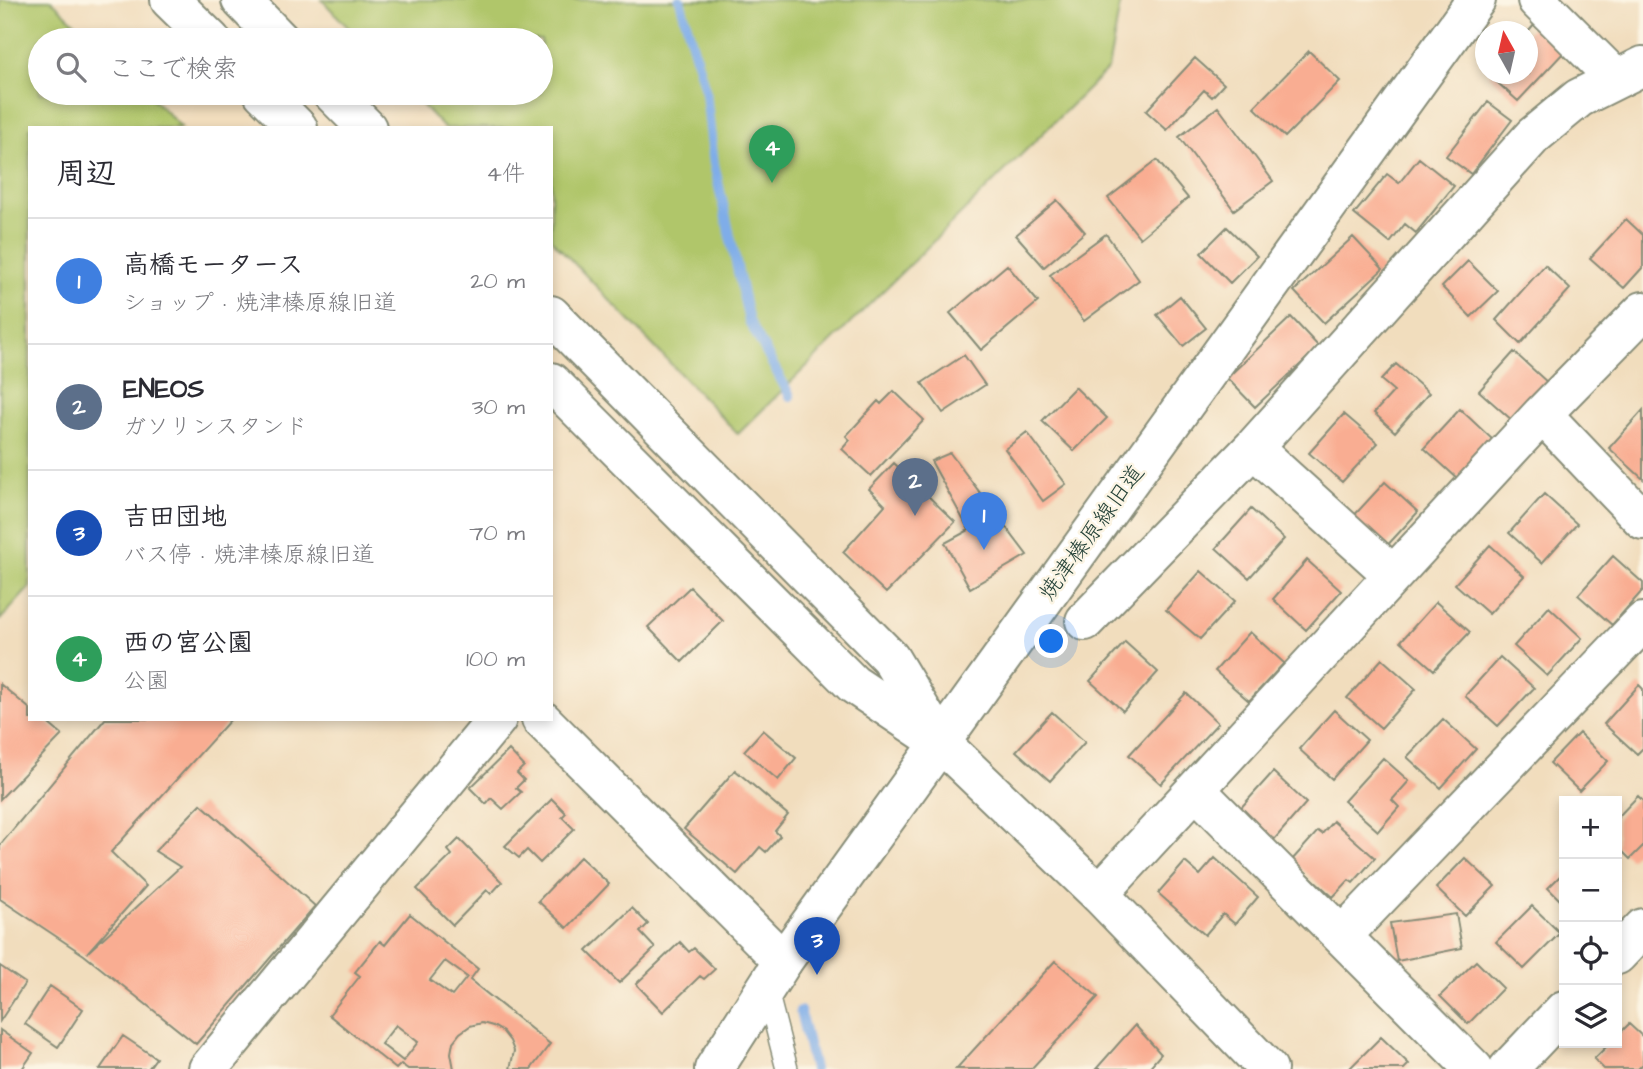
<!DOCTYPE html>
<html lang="ja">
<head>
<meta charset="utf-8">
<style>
	body { margin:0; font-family:"Architects Daughter","Klee One",sans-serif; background:#f7f7f7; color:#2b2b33 }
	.controls { position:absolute; right:21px; bottom:21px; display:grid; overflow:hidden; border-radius:0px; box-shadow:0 4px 10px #0003 }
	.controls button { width:63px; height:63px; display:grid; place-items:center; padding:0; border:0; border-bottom:2px solid #e1e1e2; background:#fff; color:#2b2b33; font:35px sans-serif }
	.compass { position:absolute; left:1475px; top:21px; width:63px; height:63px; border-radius:50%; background:#fff; box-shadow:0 4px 10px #0003; rotate:352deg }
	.you { position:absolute; left:1052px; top:642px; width:24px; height:24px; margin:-18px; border:5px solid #fff; border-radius:50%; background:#1a73e8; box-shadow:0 0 0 10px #1a73e833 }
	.badge { display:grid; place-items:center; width:46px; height:46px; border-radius:50%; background:#111827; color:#fff; font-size:23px; font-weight:700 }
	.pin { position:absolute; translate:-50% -58px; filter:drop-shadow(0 2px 4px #0008) }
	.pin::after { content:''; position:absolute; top:37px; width:24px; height:21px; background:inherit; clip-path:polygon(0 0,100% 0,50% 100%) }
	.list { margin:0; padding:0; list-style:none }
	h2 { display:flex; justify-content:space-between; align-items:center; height:91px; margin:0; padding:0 28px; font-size:30px }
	h2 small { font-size:23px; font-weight:400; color:#7c7c81 }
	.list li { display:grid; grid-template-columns:46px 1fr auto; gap:21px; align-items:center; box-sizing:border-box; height:126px; padding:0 28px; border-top:2px solid #e1e1e2 }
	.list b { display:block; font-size:26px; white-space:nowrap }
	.list p { margin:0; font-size:23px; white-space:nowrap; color:#7c7c81 }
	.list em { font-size:23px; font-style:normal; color:#7c7c81 }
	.icon { flex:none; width:38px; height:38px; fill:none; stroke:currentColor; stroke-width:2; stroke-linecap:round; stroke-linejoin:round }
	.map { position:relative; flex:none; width:1643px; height:1069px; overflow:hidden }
	.search { position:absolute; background:#fff; box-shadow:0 4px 10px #0003; left:28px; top:28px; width:525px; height:77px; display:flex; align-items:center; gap:18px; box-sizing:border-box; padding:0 24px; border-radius:38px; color:#7c7c81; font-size:26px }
	.panel { position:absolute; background:#fff; box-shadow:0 4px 10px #0003; left:28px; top:126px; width:525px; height:595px; border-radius:0px }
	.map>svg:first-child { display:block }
	.green { fill:#b0c66b; stroke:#688250; stroke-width:2 }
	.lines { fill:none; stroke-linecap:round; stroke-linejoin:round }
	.stream { stroke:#7fade8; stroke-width:10 }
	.building { fill:#f9ad92; fill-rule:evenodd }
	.lane-casing { stroke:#888d78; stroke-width:24 }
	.street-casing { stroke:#888d78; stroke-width:42 }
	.secondary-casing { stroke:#888d78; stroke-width:42 }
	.lane { stroke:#fff; stroke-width:21 }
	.street { stroke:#fff; stroke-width:38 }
	.secondary { stroke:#fff; stroke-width:38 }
	.labels { text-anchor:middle; stroke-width:5; stroke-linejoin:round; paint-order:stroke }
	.street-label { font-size:23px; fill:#1f3d34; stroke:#fcf5e5 }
</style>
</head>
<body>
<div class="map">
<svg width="1643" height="1069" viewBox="0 0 1643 1069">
	<rect width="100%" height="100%" fill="#fcf5e5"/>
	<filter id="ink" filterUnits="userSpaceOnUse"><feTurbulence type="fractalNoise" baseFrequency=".0143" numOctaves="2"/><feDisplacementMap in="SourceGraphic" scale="14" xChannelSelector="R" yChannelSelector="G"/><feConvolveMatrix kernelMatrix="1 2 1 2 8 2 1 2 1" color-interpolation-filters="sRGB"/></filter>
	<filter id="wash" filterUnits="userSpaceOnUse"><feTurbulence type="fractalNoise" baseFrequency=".00686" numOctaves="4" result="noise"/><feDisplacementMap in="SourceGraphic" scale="28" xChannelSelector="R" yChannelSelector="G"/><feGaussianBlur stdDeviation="1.57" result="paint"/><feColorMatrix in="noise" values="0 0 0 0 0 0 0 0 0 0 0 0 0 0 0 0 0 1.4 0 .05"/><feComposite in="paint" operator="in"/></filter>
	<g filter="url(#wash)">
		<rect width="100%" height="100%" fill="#f1ddbd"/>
		<!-- green -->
		<path class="green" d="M 0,0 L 51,0 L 93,40 L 40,40 L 40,93 L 147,93 L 182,128 L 30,128 L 30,587 L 0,620 Z
			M 322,0 L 1121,0 L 1108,69 L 738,434 L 551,239 L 551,128 L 444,128 L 411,93 L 541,93 L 541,40 L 360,40 Z"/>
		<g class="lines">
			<!-- stream -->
			<path class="stream" d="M 680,0 L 706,93 L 714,164 L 749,321 L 790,396
				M 800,1011 L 814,1069"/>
		</g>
		<g id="blocks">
			<!-- building -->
			<path class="building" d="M 1536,23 L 1565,51 L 1518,101 L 1488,74 L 1528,74 L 1528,32 Z
				M 1309,51 L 1340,81 L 1285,137 L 1254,107 Z
				M 1195,58 L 1224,84 L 1212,97 L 1204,90 L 1167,130 L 1146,111 Z
				M 1488,102 L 1512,120 L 1471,174 L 1446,156 Z
				M 1218,107 L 1273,181 L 1234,210 L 1179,137 Z
				M 1419,158 L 1454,186 L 1416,233 L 1405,224 L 1390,243 L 1354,214 L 1387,174 L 1399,183 Z
				M 1157,160 L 1188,198 L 1140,238 L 1108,198 Z
				M 1057,200 L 1085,232 L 1044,267 L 1016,235 Z
				M 1626,219 L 1643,235 L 1643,267 L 1624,288 L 1590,258 Z
				M 1227,227 L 1257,256 L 1230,283 L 1201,253 Z
				M 1106,234 L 1139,280 L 1084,321 L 1050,275 Z
				M 1353,237 L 1383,269 L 1324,323 L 1294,291 Z
				M 1468,261 L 1498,291 L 1471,317 L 1442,287 Z
				M 1007,265 L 1038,302 L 981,350 L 950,313 Z
				M 1545,265 L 1570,289 L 1520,344 L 1496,320 Z
				M 1180,296 L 1206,328 L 1183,346 L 1157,315 Z
				M 1291,317 L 1319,347 L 1255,407 L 1227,378 Z
				M 1514,352 L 1548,383 L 1513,421 L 1479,391 Z
				M 964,355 L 985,385 L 943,413 L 922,383 Z
				M 1396,364 L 1429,393 L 1395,432 L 1374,413 L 1394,391 L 1381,380 Z
				M 1075,387 L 1107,418 L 1074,451 L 1042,421 Z
				M 894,391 L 924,420 L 871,476 L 842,449 L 850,440 L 846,436 L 878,401 L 881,404 Z
				M 1460,409 L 1493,440 L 1458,479 L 1424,448 Z
				M 1643,410 L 1643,479 L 1609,448 Z
				M 1344,414 L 1378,443 L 1342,482 L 1309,453 Z
				M 1027,432 L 1066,484 L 1043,501 L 1005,449 Z
				M 950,453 L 1027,555 L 970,588 L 945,543 L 969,530 L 931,461 Z
				M 894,463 L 955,522 L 886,593 L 843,552 L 885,505 L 869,489 Z
				M 1385,482 L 1418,512 L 1383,550 L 1349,521 Z
				M 1544,494 L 1577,524 L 1542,563 L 1509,533 Z
				M 1251,509 L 1284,539 L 1249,578 L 1216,548 Z
				M 1490,545 L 1524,576 L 1489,614 L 1455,584 Z
				M 1613,556 L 1643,583 L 1643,590 L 1612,625 L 1578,595 Z
				M 1307,560 L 1341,591 L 1306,630 L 1273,599 Z
				M 1201,571 L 1235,601 L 1200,639 L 1166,610 Z
				M 690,587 L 723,621 L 682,662 L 648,627 Z
				M 1436,602 L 1470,632 L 1434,670 L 1401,641 Z
				M 1549,607 L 1582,638 L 1547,676 L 1514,646 Z
				M 1250,632 L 1284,663 L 1249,701 L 1215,671 Z
				M 1125,642 L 1158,672 L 1123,711 L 1090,681 Z
				M 1500,657 L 1534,688 L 1498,726 L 1465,696 Z
				M 1382,659 L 1416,689 L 1381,728 L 1347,698 Z
				M 0,684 L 30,709 L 30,719 L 43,719 L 62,735 L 0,799 Z
				M 1639,685 L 1643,689 L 1643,748 L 1637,754 L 1604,724 Z
				M 1186,693 L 1218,723 L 1161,784 L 1129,755 Z
				M 1334,710 L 1367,740 L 1332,779 L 1299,749 Z
				M 1052,712 L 1085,742 L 1050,781 L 1016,751 Z
				M 105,719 L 231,719 L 111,852 L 146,886 L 87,953 L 180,867 L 155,851 L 201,804 L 315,906 L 196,1044 L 84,955 L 0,899 L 0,845 Z
				M 1443,719 L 1476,749 L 1441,788 L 1407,757 Z
				M 763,730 L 796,758 L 778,780 L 744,751 Z
				M 1579,733 L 1608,761 L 1579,791 L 1550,763 Z
				M 509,750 L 524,766 L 517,773 L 524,780 L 516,788 L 521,792 L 503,809 L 491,798 L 486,804 L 470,788 Z
				M 1383,758 L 1409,781 L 1392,800 L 1399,807 L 1378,831 L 1344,801 Z
				M 735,770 L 788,815 L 775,831 L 780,836 L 766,852 L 760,847 L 737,874 L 684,829 Z
				M 1273,772 L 1306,803 L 1272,842 L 1238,811 Z
				M 1638,796 L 1643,801 L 1643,846 L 1630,859 L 1617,846 L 1617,818 Z
				M 552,799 L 566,813 L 562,817 L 574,829 L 540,863 L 527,850 L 519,858 L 505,846 Z
				M 1333,821 L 1375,858 L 1353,883 L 1349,880 L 1333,897 L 1292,860 L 1318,831 L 1322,834 Z
				M 459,839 L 502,882 L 491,894 L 487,890 L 453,925 L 417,889 L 452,855 L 448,850 Z
				M 580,857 L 609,884 L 567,928 L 538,901 Z
				M 1215,858 L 1258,897 L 1235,924 L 1223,914 L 1205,935 L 1158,893 L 1185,862 L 1200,875 Z
				M 1465,858 L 1495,886 L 1465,916 L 1436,888 Z
				M 1564,872 L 1564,904 L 1548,888 Z
				M 1532,906 L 1560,933 L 1524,969 L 1496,942 Z
				M 632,908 L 648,924 L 640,932 L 655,948 L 619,983 L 587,951 Z
				M 410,914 L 478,969 L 470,980 L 550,1044 L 531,1069 L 510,1069 L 514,1051 L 510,1041 L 503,1032 L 493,1026 L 482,1023 L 470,1026 L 460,1033 L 453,1042 L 451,1053 L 454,1069 L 408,1069 L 401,1064 L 396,1069 L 329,1015 L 360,976 L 355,972 L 380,941 L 385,945 ZM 445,961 L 467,977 L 452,996 L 430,980 ZM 396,1025 L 418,1042 L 403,1061 L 381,1044 Z
				M 1456,914 L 1462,948 L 1397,961 L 1390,923 Z
				M 680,942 L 689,952 L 694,948 L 715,969 L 704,979 L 700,976 L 663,1012 L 636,984 Z
				M 1055,961 L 1098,997 L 1031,1069 L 956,1069 Z
				M 1476,961 L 1503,988 L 1468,1024 L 1440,996 Z
				M 0,966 L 25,983 L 0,1021 Z
				M 50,986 L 83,1009 L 58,1047 L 25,1024 Z
				M 1629,1024 L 1643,1037 L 1643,1064 L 1638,1069 L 1604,1069 L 1594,1059 L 1610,1043 L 1617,1043 L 1617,1036 Z
				M 1135,1025 L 1161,1054 L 1148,1069 L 1096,1069 Z
				M 0,1030 L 33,1053 L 22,1069 L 0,1069 Z
				M 123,1036 L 156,1058 L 148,1069 L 100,1069 Z
				M 1381,1037 L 1409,1064 L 1404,1069 L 1349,1069 Z"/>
		</g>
	</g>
	<g filter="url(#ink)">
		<use href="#blocks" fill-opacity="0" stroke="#888d78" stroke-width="2"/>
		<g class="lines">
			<!-- lane casing -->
			<g class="lane-casing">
				<path id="lane" d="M 766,987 L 787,1069"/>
			</g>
			<!-- street casing -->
			<g class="street-casing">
				<path id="street" d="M 1537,0 L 1616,79
					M 1542,414 L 1643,520
					M 1253,448 L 1393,575
					M 1085,621 L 1253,448 L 1533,136 L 1579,98 L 1643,66
					M 541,719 L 783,961
					M 1196,790 L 1474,1069
					M 1099,894 L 1542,414 L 1643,311
					M 1342,936 L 1643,622
					M 1617,955 L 1643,928
					M 208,1069 L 497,719
					M 1508,1069 L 1564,1010"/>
			</g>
			<!-- secondary casing -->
			<g class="secondary-casing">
				<path id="secondary" d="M 170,0 L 211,40
					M 241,0 L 280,40
					M 263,93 L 298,128
					M 332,93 L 367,128
					M 551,315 L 890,658 L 935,733
					M 551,382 L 853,684 L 941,743 L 1099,894 L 1268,1069
					M 714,1069 L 783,961 L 1476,0"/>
			</g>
			<!-- lane -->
			<use href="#lane" class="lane"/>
			<!-- street -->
			<use href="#street" class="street"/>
			<!-- secondary -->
			<use href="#secondary" class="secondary"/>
		</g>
	</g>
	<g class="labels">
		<!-- street labels -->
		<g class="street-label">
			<text transform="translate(1091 532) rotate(-54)" y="8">焼津榛原線旧道</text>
		</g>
	</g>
</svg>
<div class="controls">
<button>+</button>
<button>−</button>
<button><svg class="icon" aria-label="locate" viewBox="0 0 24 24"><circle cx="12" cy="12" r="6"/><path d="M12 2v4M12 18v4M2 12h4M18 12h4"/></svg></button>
<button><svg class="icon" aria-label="layers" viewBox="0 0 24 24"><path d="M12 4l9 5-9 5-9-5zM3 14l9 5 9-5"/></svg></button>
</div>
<svg class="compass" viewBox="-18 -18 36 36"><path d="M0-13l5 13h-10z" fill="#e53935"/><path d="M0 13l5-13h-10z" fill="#7c7c81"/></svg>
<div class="you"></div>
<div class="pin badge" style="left:984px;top:550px;background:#3f7fe0">1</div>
<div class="pin badge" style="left:915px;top:516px;background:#5c6f8a">2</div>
<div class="pin badge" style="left:817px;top:975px;background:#1a4fb4">3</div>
<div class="pin badge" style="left:772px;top:183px;background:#2e9e5b">4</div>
<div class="search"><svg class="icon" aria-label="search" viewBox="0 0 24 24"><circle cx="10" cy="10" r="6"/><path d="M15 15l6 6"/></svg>ここで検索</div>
<section class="panel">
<h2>周辺<small>4件</small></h2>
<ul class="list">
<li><span class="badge" style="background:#3f7fe0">1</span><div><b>高橋モータース</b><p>ショップ · 焼津榛原線旧道</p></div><em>20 m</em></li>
<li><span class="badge" style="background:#5c6f8a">2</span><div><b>ENEOS</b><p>ガソリンスタンド</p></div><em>30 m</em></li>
<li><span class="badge" style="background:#1a4fb4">3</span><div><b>吉田団地</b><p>バス停 · 焼津榛原線旧道</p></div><em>70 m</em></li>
<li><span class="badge" style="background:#2e9e5b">4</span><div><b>西の宮公園</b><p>公園</p></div><em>100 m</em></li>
</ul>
</section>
</div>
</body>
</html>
